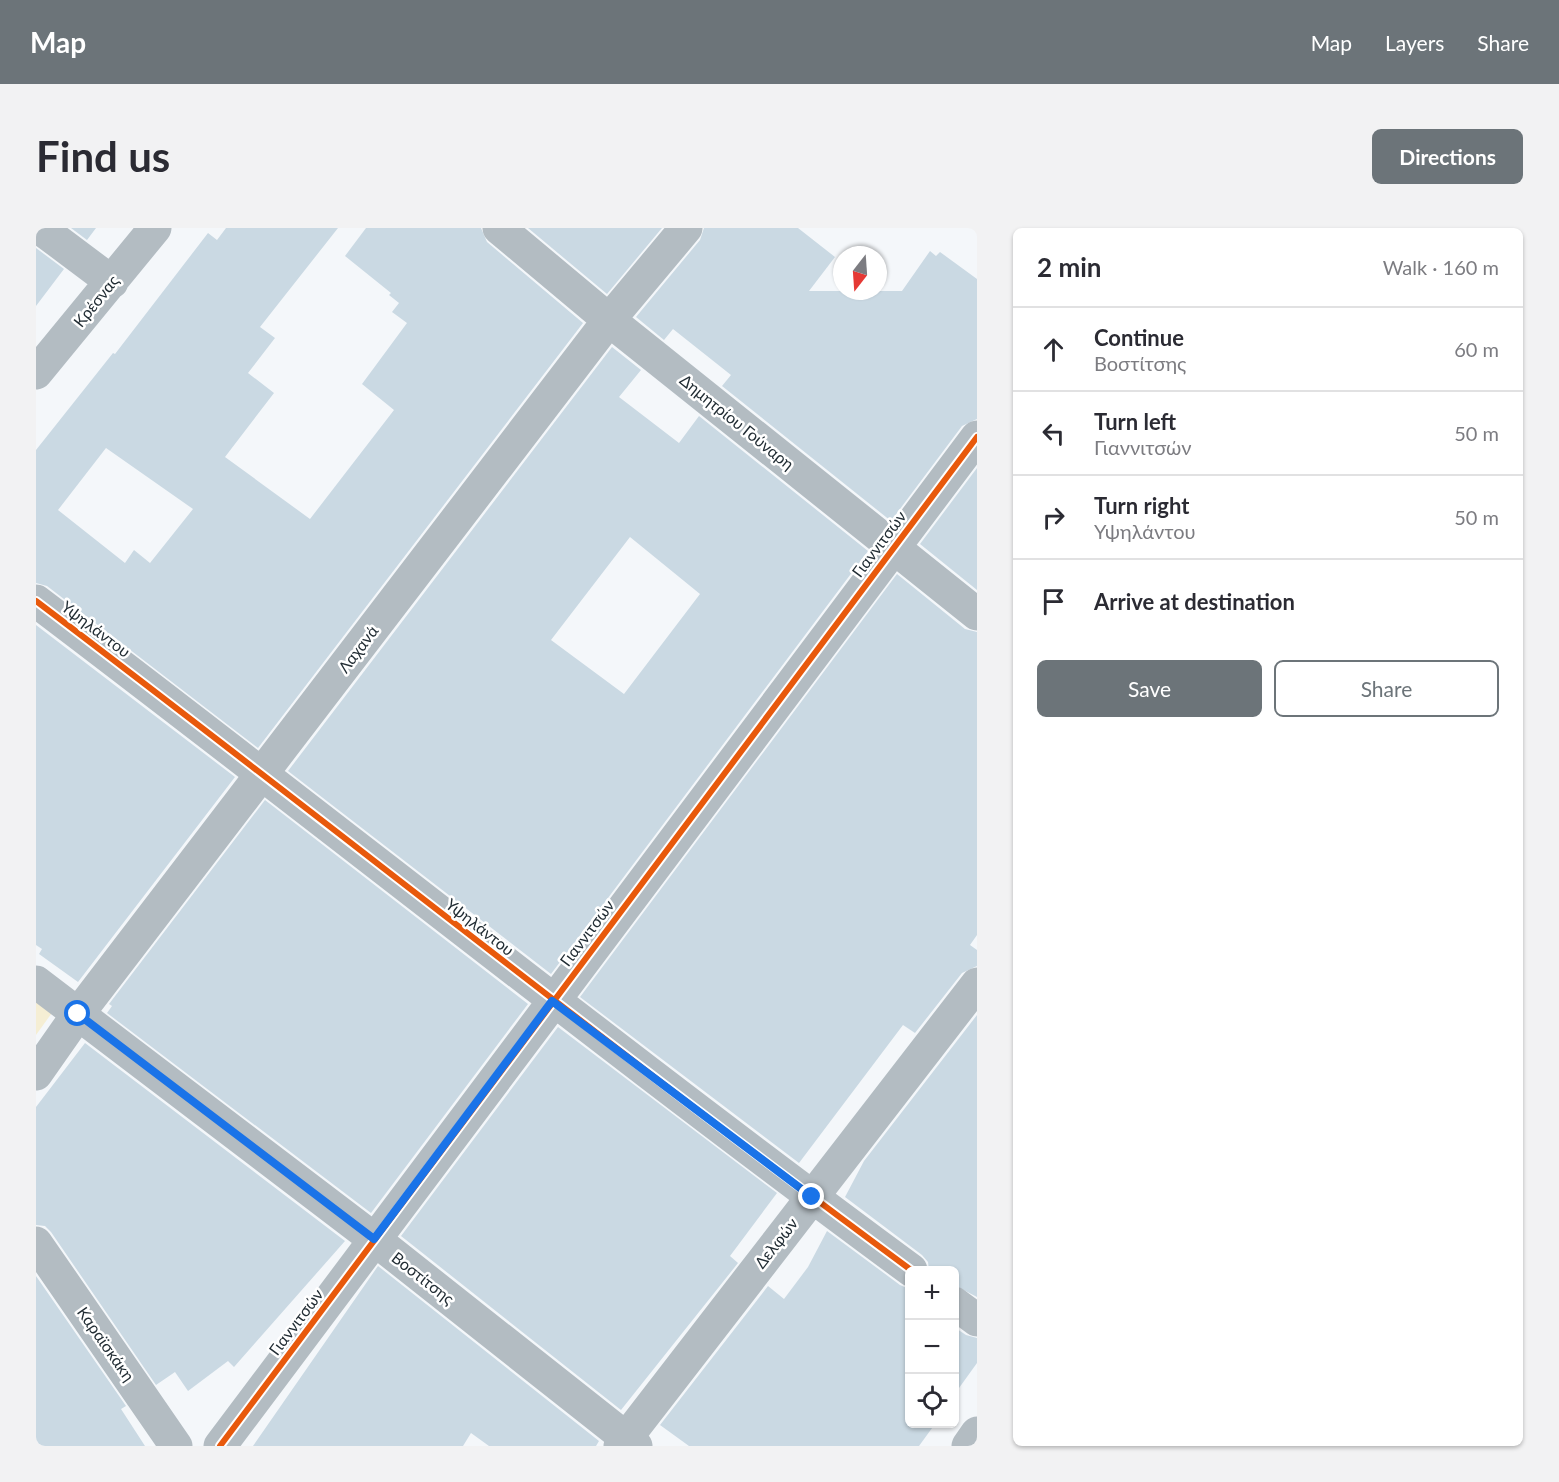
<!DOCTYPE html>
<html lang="en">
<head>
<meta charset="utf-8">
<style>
	body { margin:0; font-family:Lato,sans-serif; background:#f2f2f3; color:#2b2b33 }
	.controls { position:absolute; right:18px; bottom:18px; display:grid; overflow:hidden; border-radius:9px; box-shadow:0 2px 4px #0004 }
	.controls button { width:54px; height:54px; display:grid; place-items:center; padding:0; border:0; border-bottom:2px solid #e1e1e2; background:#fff; color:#2b2b33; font:30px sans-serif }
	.compass { position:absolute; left:797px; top:18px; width:54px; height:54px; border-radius:50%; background:#fff; box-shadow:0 2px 4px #0004; rotate:197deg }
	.stop { position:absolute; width:18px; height:18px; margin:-14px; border:4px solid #1a73e8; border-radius:50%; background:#fff }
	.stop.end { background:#1a73e8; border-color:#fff; box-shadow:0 2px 6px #0008 }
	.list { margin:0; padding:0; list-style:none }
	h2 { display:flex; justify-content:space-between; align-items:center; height:78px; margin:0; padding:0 24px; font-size:26px }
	h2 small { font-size:20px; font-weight:400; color:#7c7c81 }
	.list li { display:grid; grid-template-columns:39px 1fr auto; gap:18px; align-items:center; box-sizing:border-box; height:84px; padding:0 24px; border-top:2px solid #e1e1e2 }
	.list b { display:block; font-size:22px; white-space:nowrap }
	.list p { margin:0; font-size:20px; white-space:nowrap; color:#7c7c81 }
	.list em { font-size:20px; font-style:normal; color:#7c7c81 }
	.actions { display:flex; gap:12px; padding:18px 24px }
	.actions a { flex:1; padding:14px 0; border:2px solid #6c7479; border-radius:9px; text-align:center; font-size:21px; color:#6c7479 }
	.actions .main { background:#6c7479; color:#fff }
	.icon { flex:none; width:33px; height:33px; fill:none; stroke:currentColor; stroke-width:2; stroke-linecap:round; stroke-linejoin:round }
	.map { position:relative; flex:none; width:941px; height:1218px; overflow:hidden; border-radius:9px }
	header { display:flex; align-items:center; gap:36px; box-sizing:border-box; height:84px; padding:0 30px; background:#6c7479; color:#fff }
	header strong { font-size:28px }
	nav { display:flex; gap:33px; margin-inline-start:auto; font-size:21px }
	.intro { display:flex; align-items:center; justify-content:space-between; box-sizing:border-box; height:144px; padding:0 36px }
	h1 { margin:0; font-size:42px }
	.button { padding:15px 27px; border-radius:9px; background:#6c7479; color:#fff; font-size:21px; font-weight:700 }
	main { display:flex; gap:36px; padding:0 36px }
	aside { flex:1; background:#fff; border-radius:9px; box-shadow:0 2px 4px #0004 }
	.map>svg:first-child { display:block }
	.green { fill:#f5eed4 }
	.building { fill:#cad9e3; fill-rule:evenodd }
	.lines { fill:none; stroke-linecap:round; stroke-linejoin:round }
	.minor { stroke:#b3bcc2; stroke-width:33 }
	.cycleway-casing { stroke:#fff; stroke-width:10 }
	.cycleway { stroke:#e8590c; stroke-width:6 }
	.route { stroke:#1a73e8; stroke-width:8 }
	.labels { text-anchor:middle; stroke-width:5; stroke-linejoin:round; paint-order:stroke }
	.street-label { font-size:16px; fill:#222d34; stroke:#fff }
</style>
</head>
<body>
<header>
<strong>Map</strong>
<nav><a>Map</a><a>Layers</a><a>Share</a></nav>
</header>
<div class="intro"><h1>Find us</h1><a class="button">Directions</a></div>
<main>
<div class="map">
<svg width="941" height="1218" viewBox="0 0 941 1218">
	<rect width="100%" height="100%" fill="#f4f7fa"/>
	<!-- green -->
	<path class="green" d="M 0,769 L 18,782 L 0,807 Z"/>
	<!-- building -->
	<path class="building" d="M 35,0 L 60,0 L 51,12 Z
		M 190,0 L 302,0 L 224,99 L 239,110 L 212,145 L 238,165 L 189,229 L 274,291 L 358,182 L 326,156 L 371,95 L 356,84 L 363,75 L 353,67 L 355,65 L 309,28 L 330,0 L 445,0 L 451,14 L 547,95 L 222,520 L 11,358 L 0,355 L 0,222 L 77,125 L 79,126 L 172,5 L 181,12 ZM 70,220 L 157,281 L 114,335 L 98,322 L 89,335 L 22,282 Z
		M 492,0 L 626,0 L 571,66 Z
		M 668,0 L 762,0 L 799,29 L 773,63 L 866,63 L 894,23 L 900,28 L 904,24 L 941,51 L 941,191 L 926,198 L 855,293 L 686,158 L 695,147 L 637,101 L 628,112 L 600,89 L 664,12 Z
		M 0,20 L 28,41 L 0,78 Z
		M 576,119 L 605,142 L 583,169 L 643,215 L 663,188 L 832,323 L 515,746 L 252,543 ZM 594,309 L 664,366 L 588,466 L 515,412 Z
		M 941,240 L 941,362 L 884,316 Z
		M 861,346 L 929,401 L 941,404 L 941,707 L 934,717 L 941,722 L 941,738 L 926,745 L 879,805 L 867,797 L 763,935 L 544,769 Z
		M 0,397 L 199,549 L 42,754 L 3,726 L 6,721 L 0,717 Z
		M 229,572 L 492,776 L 335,985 L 71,785 L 76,778 L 73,776 Z
		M 941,787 L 941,1069 L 918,1057 L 918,1042 L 893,1042 L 892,1034 L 886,1027 L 809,969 L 828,933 Z
		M 522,799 L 741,965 L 694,1028 L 702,1035 L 585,1182 L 365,1008 Z
		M 49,815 L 309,1013 L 198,1139 L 192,1133 L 152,1163 L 139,1144 L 120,1157 L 15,1004 L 9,998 L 0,997 L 0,879 Z
		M 791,1003 L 864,1057 L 873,1061 L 873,1196 L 899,1196 L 883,1218 L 653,1218 L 624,1197 L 732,1058 L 748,1071 L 772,1039 Z
		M 342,1038 L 563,1213 L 560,1218 L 453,1218 L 435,1205 L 427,1218 L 217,1218 Z
		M 0,1048 L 90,1178 L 85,1181 L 109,1218 L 0,1218 Z
		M 918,1099 L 930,1107 L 941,1110 L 941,1135 L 918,1167 Z"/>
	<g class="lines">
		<!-- minor -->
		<path class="minor" d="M 4,0 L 76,54
			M 463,0 L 573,92 L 941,386
			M 0,145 L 119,0
			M 0,373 C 293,595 579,824 875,1042
			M 0,754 L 338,1011 L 600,1218
			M 0,846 L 42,786 L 573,92 L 650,0
			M 0,1015 L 140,1218
			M 918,1075 L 941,1092
			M 184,1218 L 941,209
			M 584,1218 L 941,756
			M 932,1218 L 941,1205"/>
		<!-- cycleway casing -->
		<g class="cycleway-casing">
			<path id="cycleway" d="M 0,373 C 293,595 579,824 875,1042
				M 184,1218 L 941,209"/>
		</g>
		<!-- cycleway -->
		<use href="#cycleway" class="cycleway"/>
	</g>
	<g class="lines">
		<!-- route -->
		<path class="route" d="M 42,786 L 338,1011 L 516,773 L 776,969"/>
	</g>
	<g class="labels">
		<!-- street labels -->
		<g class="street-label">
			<text transform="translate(60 73) rotate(-51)" y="6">Κρέσνας</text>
			<text transform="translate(701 194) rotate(39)" y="6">Δημητρίου Γούναρη</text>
			<text transform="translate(843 316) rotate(-53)" y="6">Γιαννιτσών</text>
			<text transform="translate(60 401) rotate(37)" y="6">Υψηλάντου</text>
			<text transform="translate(322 421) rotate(-53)" y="6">Λαχανά</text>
			<text transform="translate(444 699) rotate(38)" y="6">Υψηλάντου</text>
			<text transform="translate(551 705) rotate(-53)" y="6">Γιαννιτσών</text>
			<text transform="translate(740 1015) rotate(-52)" y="6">Δελφών</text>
			<text transform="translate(387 1050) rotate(38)" y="6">Βοστίτσης</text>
			<text transform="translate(260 1094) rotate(-53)" y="6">Γιαννιτσών</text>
			<text transform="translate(70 1116) rotate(55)" y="6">Καραϊσκάκη</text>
		</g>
	</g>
</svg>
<div class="controls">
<button>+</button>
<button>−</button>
<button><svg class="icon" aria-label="locate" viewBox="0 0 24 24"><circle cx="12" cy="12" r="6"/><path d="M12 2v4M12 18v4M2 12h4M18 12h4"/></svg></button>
</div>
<svg class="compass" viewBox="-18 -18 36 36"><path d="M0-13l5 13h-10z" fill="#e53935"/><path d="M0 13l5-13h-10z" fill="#7c7c81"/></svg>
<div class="stop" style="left:42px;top:786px"></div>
<div class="stop end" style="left:776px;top:969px"></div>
</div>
<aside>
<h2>2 min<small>Walk · 160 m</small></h2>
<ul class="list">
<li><svg class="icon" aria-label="ahead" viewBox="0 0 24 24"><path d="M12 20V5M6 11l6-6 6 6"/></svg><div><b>Continue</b><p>Βοστίτσης</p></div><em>60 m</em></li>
<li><svg class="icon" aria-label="left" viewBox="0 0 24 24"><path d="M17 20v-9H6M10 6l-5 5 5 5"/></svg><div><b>Turn left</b><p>Γιαννιτσών</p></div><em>50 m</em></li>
<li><svg class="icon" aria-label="right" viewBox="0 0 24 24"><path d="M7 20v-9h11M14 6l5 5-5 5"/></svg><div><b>Turn right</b><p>Υψηλάντου</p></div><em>50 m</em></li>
<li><svg class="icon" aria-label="arrive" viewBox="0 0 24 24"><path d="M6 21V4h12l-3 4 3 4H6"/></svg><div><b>Arrive at destination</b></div></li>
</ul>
<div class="actions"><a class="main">Save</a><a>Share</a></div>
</aside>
</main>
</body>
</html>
